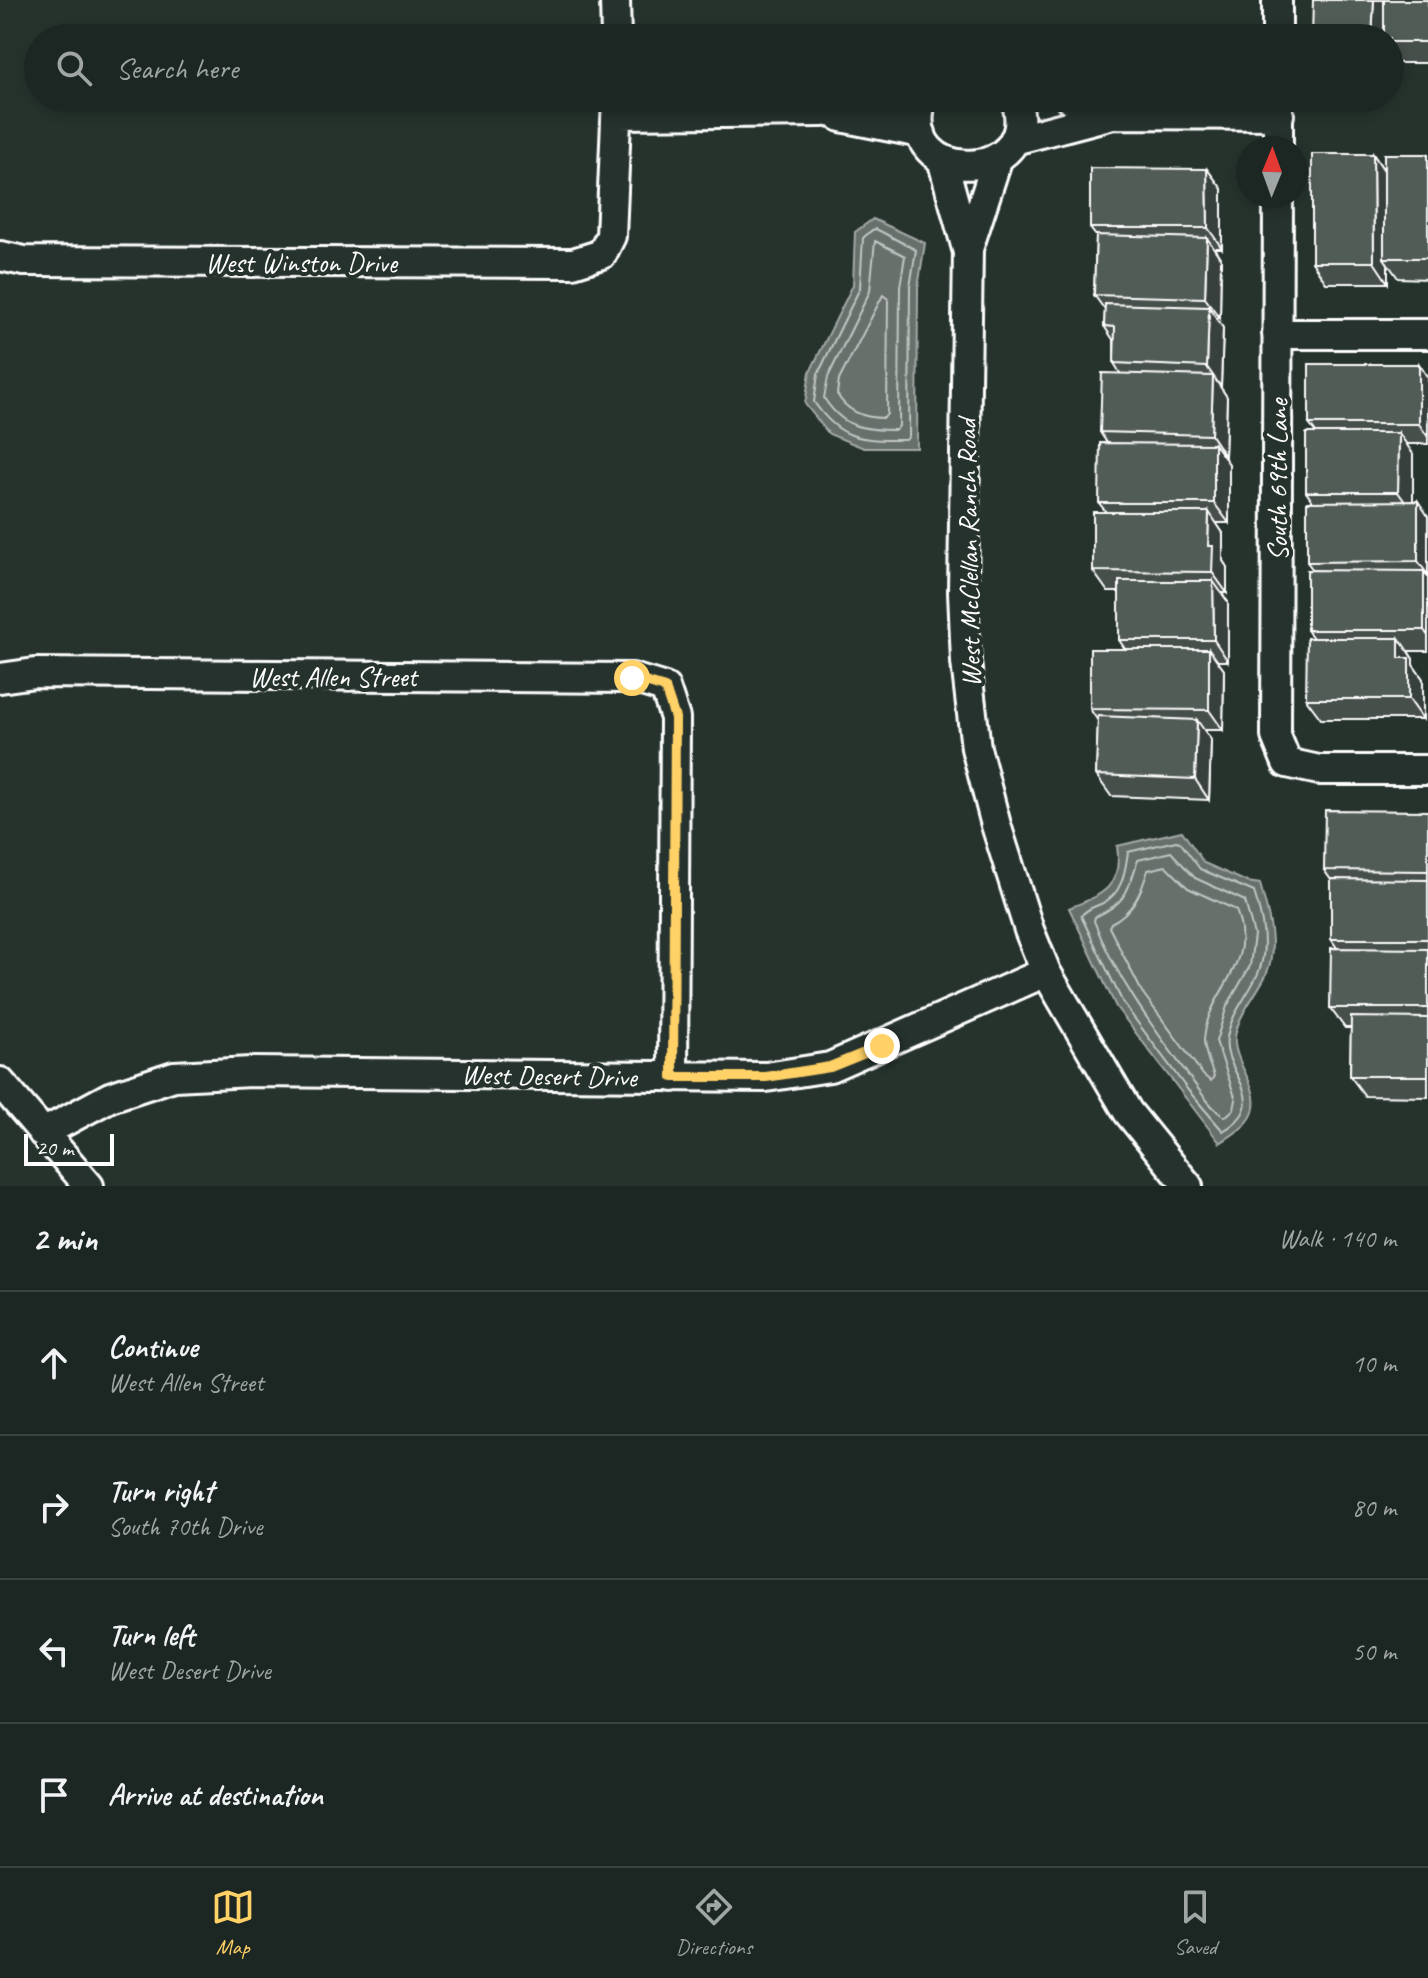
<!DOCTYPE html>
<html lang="en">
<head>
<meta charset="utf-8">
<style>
	body { margin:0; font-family:Caveat,sans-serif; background:#252e2a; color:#f1f3f6 }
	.compass { position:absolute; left:1236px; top:136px; width:72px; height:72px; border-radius:50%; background:#1c2622; box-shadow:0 4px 12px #0003; rotate:1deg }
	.scale { position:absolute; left:24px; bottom:20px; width:90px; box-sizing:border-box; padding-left:8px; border:4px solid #fff; border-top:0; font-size:22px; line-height:28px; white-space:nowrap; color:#fff; -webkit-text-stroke:6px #26332d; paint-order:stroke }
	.stop { position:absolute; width:24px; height:24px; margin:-18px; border:6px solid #ffd166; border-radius:50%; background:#fff }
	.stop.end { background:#ffd166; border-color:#fff; box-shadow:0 2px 8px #0008 }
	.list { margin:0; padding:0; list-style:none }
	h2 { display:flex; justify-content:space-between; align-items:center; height:104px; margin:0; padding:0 32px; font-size:34px }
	h2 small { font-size:26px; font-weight:400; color:#a0a5a5 }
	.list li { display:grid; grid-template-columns:52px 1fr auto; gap:24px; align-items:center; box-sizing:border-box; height:144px; padding:0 32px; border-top:2px solid #3a4340 }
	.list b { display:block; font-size:30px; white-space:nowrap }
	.list p { margin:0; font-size:26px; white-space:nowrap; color:#a0a5a5 }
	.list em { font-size:26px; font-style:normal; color:#a0a5a5 }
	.icon { flex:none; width:44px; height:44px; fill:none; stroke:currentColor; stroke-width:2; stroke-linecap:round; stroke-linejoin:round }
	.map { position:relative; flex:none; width:1428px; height:1186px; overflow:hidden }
	.search { position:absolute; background:#1c2622; box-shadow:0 4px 12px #0003; left:24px; right:24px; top:24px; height:88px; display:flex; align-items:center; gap:20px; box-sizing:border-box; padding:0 28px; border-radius:44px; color:#a0a5a5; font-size:30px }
	.sheet { height:680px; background:#1c2622 }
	nav { display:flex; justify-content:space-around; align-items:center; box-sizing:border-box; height:112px; border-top:2px solid #3a4340; background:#1c2622; font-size:22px; color:#a0a5a5 }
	nav a { display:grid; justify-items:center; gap:4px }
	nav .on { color:#ffd166 }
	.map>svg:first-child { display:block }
	.water { fill:#67706c; stroke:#a4a9a7; stroke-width:2 }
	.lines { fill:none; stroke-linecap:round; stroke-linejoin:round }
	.shore { stroke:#c2c6c4; stroke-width:2 }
	.street-casing { stroke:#fff; stroke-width:34 }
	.street { stroke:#26332d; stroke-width:28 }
	.wall { fill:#464f4b; stroke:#fff; stroke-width:2 }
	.shaded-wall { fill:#39403d; stroke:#fff; stroke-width:2 }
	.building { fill:#515c57; stroke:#fff; stroke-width:2 }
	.route { stroke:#ffd166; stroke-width:10 }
	.labels { text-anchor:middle; stroke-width:8; stroke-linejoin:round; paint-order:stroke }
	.street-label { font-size:28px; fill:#fff; stroke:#26332d }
</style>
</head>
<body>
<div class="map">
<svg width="1428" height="1186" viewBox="0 0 1428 1186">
	<rect width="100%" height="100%" fill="#26332d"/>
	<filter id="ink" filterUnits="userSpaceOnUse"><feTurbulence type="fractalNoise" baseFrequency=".0125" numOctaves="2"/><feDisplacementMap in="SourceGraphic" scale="16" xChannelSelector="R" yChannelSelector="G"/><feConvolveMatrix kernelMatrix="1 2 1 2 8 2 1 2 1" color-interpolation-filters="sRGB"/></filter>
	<g filter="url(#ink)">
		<!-- water -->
		<path class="water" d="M 873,219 L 925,243 L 918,288 L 917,448 L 864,448 L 829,434 L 805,404 L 810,372 L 853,285 L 855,232 Z
			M 1182,831 L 1204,863 L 1247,882 L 1260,884 C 1268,913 1279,946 1266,975 C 1257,994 1233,1021 1235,1043 C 1236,1065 1258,1085 1254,1108 C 1252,1124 1232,1135 1220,1143 L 1116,1007 L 1069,908 C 1103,895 1123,886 1117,846 Z"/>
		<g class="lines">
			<!-- shore -->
			<path class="shore" d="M 872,230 L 876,229 L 916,250 L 910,287 L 909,436 L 906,440 C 861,440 841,441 814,402 L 818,374 L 860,288 L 863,238 Z
				M 875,241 L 905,256 L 900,287 L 899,426 L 896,430 C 863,430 843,428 824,398 L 828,377 L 870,291 Z
				M 883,295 L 888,299 L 887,414 L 884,418 C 864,418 847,412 837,394 L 839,380 Z
				M 1176,841 L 1180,842 L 1200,869 L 1254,892 C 1262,917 1269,946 1259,971 C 1250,994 1231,1012 1227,1038 C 1221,1072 1275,1101 1223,1131 L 1187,1089 L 1123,1003 L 1081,916 C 1086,909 1094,907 1103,903 C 1123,893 1125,871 1128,852 Z
				M 1171,852 L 1195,878 L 1245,901 L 1254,935 L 1250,966 L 1227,1006 L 1216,1041 L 1236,1100 L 1234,1109 L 1225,1117 C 1211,1109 1198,1088 1188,1075 C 1152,1026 1116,978 1094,921 L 1095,917 C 1127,902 1128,891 1138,860 Z
				M 1166,866 L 1188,888 L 1236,910 C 1258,968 1207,989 1204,1040 C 1204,1052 1210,1065 1214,1076 L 1211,1081 L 1204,1076 L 1142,992 L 1109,927 L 1111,923 C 1133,912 1141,893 1148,870 Z"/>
			<!-- street casing -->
			<g class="street-casing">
				<path id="street" d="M 615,0 L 616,38
					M 1277,0 L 1277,38
					M 922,98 C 894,191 1047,183 1015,98
					M 1069,98 L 1113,114
					M 1278,99 L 1278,148
					M 617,114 L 821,112 L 921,100
					M 841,117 L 921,133
					M 1014,140 L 1113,114 L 1279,115
					M 998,157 L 968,249 L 963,592 L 966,662 L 976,748 L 996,825 L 1029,930 L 1046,972 L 1128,1112 L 1188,1186
					M 942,159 L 967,249
					M 1278,196 L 1276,736 L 1287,763 L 1319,770 L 1428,770
					M 0,256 L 24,261 L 573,263 L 602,254 L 611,236 L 617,98
					M 1277,334 L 1428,334
					M 0,678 L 35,673 L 632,678 L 665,688 L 675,718 L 673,1077
					M 0,1082 L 89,1186
					M 43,1133 L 110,1097 L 174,1076 L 251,1072 L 766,1077 L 830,1067 L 1046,972"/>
			</g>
			<!-- street -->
			<use href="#street" class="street"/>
		</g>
		<!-- wall -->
		<path class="wall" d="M 1428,0 L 1428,63 L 1399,63 L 1390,50 L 1390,38 Z
			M 1373,154 L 1384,170 L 1428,154 L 1428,279 L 1398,278 L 1388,264 L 1388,283 L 1326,283 L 1312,262 Z
			M 1207,169 L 1222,189 L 1222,248 L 1214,248 L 1221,259 L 1220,318 L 1216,318 L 1223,328 L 1221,387 L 1220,387 L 1227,397 L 1225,456 L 1223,456 L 1229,464 L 1229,523 L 1216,523 L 1223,533 L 1223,561 L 1227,567 L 1227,593 L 1221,593 L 1228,602 L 1228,661 L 1217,661 L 1224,670 L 1223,730 L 1204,730 L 1211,740 L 1209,800 L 1111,796 L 1096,775 L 1098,721 L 1090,709 L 1125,649 L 1119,640 L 1119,592 L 1108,592 L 1093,571 L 1106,512 L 1099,503 L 1107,443 L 1100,432 L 1120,373 L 1114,363 L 1114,341 L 1104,326 L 1105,310 L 1094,295 L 1096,236 L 1090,228 Z
			M 1419,364 L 1428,378 L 1428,444 L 1406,444 L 1413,454 L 1413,501 L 1428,516 L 1428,651 L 1408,651 L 1413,659 L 1413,665 L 1423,679 L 1423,719 L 1321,719 L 1306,699 L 1313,638 L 1307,630 L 1313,570 L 1307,562 L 1313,502 L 1306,492 L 1316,433 L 1309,424 Z
			M 1428,811 L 1428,1097 L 1365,1096 L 1350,1076 L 1351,1028 L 1345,1028 L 1330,1008 L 1337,948 L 1331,939 L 1331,880 L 1324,870 Z"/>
		<!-- shaded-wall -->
		<path class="shaded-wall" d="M 1374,0 L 1390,0 L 1388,38 L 1372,38 Z
			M 1373,154 L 1387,175 L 1384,258 L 1388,264 L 1388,283 L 1374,262 Z
			M 1207,169 L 1222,189 L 1222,248 L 1208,228 Z
			M 1207,238 L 1221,259 L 1220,318 L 1205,298 Z
			M 1209,307 L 1223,328 L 1221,387 L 1207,367 Z
			M 1419,364 L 1428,378 L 1428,437 L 1419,424 Z
			M 1213,376 L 1227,397 L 1225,456 L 1211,435 Z
			M 1399,433 L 1413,454 L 1413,513 L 1398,492 Z
			M 1214,444 L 1229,464 L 1229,523 L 1214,503 Z
			M 1418,501 L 1428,516 L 1428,575 L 1418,561 Z
			M 1209,512 L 1223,533 L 1223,561 L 1227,567 L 1227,593 L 1212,572 L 1208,546 Z
			M 1424,571 L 1428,577 L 1428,636 L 1424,630 Z
			M 1213,581 L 1228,602 L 1228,661 L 1214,640 Z
			M 1399,638 L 1413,659 L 1413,665 L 1423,679 L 1423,719 L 1409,699 L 1399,658 Z
			M 1209,649 L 1224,670 L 1223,730 L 1209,710 Z
			M 1197,720 L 1211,740 L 1209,800 L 1195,779 Z"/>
		<!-- building -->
		<path class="building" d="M 1313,0 L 1374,0 L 1372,38 L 1312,38 Z
			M 1384,0 L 1428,0 L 1428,42 L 1390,42 L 1390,38 L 1384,38 Z
			M 1312,154 L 1373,154 L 1374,262 L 1312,262 Z
			M 1384,154 L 1428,154 L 1428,258 L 1384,258 Z
			M 1090,168 L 1207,169 L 1208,228 L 1090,228 Z
			M 1096,235 L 1207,238 L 1205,298 L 1094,295 Z
			M 1105,304 L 1209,307 L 1207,367 L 1114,363 L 1115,327 L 1104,326 Z
			M 1309,364 L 1419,364 L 1419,424 L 1309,424 Z
			M 1102,373 L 1213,376 L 1211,435 L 1100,432 Z
			M 1306,433 L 1399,433 L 1398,492 L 1306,492 Z
			M 1100,443 L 1214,444 L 1214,503 L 1099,503 Z
			M 1418,501 L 1418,561 L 1307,562 L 1307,502 Z
			M 1093,512 L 1209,512 L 1208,546 L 1213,546 L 1212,572 L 1093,571 Z
			M 1307,570 L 1424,571 L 1424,630 L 1307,630 Z
			M 1119,581 L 1213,581 L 1214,640 L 1119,640 Z
			M 1307,638 L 1399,638 L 1399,658 L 1409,658 L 1409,699 L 1306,699 Z
			M 1090,649 L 1209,649 L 1209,710 L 1090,709 Z
			M 1098,716 L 1197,720 L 1195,779 L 1096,775 Z
			M 1325,810 L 1428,811 L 1428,871 L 1324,870 Z
			M 1331,879 L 1428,880 L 1428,939 L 1331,939 Z
			M 1331,948 L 1428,949 L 1428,1008 L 1330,1008 Z
			M 1351,1017 L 1428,1018 L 1428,1076 L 1350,1076 Z"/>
	</g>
	<g class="lines" filter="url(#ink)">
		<!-- route -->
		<path class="route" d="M 632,678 L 665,688 L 675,718 L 673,1077 L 766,1077 L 830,1067 L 882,1046"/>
	</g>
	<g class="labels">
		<!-- street labels -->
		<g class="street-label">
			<text x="301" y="272">West Winston Drive</text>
			<text transform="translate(1277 480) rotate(-90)" y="10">South 69th Lane</text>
			<text transform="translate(968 553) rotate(-91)" y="10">West McClellan Ranch Road</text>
			<text x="333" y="686">West Allen Street</text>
			<text transform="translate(549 1075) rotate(1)" y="10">West Desert Drive</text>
		</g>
	</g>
</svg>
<svg class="compass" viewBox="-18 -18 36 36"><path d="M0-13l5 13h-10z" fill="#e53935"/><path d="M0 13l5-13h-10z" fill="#a0a5a5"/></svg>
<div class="scale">20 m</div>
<div class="stop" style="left:632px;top:678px"></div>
<div class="stop end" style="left:882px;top:1046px"></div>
<div class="search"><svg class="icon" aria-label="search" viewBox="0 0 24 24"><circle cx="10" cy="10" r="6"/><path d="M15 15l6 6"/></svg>Search here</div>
</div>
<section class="sheet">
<h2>2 min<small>Walk · 140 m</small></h2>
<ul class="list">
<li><svg class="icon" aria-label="ahead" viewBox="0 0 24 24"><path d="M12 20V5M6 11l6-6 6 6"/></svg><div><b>Continue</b><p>West Allen Street</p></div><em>10 m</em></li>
<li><svg class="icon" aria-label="right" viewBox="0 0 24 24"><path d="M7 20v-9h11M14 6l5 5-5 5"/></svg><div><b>Turn right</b><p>South 70th Drive</p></div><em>80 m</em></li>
<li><svg class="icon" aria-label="left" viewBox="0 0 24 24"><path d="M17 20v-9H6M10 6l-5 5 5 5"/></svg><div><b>Turn left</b><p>West Desert Drive</p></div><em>50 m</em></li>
<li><svg class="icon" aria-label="arrive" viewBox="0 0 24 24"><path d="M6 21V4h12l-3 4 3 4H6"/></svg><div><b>Arrive at destination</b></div></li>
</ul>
</section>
<nav>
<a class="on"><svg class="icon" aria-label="map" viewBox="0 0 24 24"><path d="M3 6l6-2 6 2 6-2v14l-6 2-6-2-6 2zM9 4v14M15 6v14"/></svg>Map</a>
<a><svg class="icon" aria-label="directions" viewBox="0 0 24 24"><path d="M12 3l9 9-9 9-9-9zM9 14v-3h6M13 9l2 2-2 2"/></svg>Directions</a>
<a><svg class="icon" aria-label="saved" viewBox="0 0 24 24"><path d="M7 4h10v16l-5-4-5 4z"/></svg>Saved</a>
</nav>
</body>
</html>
